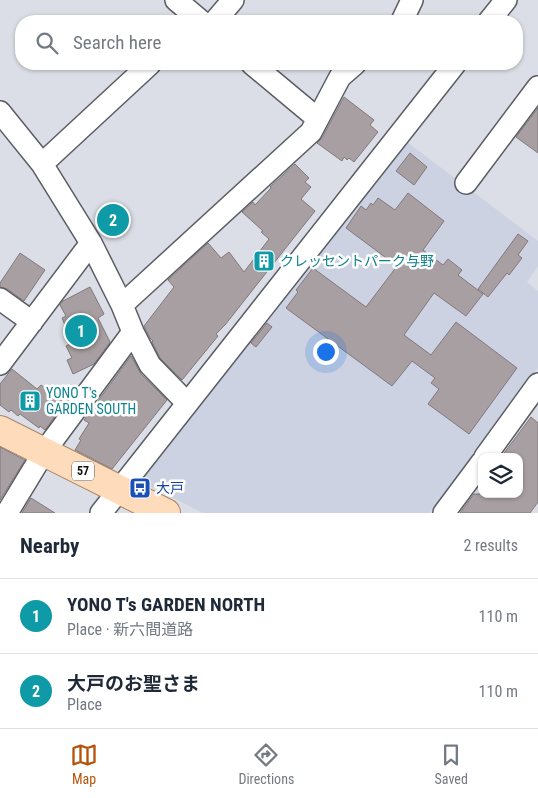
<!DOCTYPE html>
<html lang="en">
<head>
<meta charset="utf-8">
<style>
	body { margin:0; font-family:"Roboto Condensed","Noto Sans JP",sans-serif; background:#f6f6f7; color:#1f2937 }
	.controls { position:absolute; right:15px; bottom:15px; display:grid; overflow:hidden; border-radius:10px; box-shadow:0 1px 4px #0004 }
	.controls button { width:45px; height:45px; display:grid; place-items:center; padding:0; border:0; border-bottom:1px solid #e0e1e3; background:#fff; color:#1f2937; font:25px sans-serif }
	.you { position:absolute; left:325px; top:351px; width:18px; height:18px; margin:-12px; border:4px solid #fff; border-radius:50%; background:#1a73e8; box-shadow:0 0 0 8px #1a73e833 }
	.badge { display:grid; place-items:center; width:32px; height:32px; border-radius:50%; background:#b45309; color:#fff; font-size:16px; font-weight:700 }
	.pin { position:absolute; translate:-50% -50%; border:2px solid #fff; box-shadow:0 1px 5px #0006 }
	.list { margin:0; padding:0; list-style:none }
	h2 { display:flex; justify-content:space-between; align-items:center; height:65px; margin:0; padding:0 20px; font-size:21px }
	h2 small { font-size:16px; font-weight:400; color:#747a83 }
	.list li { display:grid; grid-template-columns:32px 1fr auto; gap:15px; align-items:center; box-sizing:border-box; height:75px; padding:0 20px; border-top:1px solid #e0e1e3 }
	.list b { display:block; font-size:19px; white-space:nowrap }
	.list p { margin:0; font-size:16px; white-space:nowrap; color:#747a83 }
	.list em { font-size:16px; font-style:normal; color:#747a83 }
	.icon { flex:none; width:28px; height:28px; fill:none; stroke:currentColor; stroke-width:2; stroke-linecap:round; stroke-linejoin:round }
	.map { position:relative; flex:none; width:538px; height:513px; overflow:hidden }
	.search { position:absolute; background:#fff; box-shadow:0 1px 4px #0004; left:15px; right:15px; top:15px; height:55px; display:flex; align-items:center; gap:12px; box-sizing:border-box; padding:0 18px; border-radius:20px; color:#747a83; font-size:19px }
	.sheet { height:215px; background:#fff }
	nav { display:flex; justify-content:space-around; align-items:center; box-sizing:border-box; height:70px; border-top:1px solid #e0e1e3; background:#fff; font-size:14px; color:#747a83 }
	nav a { display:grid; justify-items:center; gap:2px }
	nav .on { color:#b45309 }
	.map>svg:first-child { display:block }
	.built { fill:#ccd2e1 }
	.building { fill:#a79fa2; stroke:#82797d }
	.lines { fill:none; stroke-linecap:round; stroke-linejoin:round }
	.minor-casing { stroke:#5a5d63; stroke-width:24 }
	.major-casing { stroke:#a98562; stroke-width:30 }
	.minor { stroke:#fff; stroke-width:21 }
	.major { stroke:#fedcbb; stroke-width:28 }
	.labels { text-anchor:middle; stroke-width:5; stroke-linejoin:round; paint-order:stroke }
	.shield { fill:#fff; stroke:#565658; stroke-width:1 }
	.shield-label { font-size:12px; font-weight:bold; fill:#0d0e11 }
	.culture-label { font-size:14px; fill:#0d838f; stroke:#fff; text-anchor:start }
	.transit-label { font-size:14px; fill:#164399; stroke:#fff; text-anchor:start }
</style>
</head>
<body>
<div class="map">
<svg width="538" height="513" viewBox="0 0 538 513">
	<rect width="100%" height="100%" fill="#dbdee6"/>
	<!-- built -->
	<path class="built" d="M 403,139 L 538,241 L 538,266 L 527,282 L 538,291 L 538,368 L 430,513 L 203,513 L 136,479 Z"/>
	<!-- building -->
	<path class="building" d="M 344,97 L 374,120 L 370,125 L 378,132 L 354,162 L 349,158 L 347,160 L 344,157 L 342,161 L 317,143 L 322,138 Z
		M 538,108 L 538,153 L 516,137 Z
		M 410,153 L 427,167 L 414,185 L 396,171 Z
		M 295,164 L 309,178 L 305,182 L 311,187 L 301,199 L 315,211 L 225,325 L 216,334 L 218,336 L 182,380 L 160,358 L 152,342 L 153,341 L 150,338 L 144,326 L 174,287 L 168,280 L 208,243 L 221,258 L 229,252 L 244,272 L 269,239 L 261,232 L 263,231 L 242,212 L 253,202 L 255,205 L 271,188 L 270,187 Z
		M 408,193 L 444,221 L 423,250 L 443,265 L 448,259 L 462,270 L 458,275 L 483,294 L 466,316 L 434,293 L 404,335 L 431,355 L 456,322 L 517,368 L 469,434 L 428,404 L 439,389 L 431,383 L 435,378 L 412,361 L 392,386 L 286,308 L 298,292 L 296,290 L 313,268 L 366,307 L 397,266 L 346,228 L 361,206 L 366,210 L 371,203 L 373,205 L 378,198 L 395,210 Z
		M 518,234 L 528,241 L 518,255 L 522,258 L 509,275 L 507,273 L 488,297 L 478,289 Z
		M 20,253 L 45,270 L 24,301 L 7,289 L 0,287 L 0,283 Z
		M 90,287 L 104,314 L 98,318 L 110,342 L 94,364 L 73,374 L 67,360 L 72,358 L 66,346 L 70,344 L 64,332 L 67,330 L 62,318 L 66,316 L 60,305 L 63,301 Z
		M 267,323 L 272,327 L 256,347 L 251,343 Z
		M 131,356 L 141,374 L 167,400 L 112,469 L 75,450 L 81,440 L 79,439 L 89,423 L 84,420 Z
		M 12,369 L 37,389 L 41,385 L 65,403 L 45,430 L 40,426 L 39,428 L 20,414 L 18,416 L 11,410 L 9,412 L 0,405 L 0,384 Z
		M 531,417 L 538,423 L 538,502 L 530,513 L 460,513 L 474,494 L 519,494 L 519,457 L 501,457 Z
		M 0,447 L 25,460 L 0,500 Z
		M 31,498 L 55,513 L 22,513 Z"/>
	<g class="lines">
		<!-- minor casing -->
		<g class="minor-casing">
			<path id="minor" d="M 176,0 L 201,21
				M 215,21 L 233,0
				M 402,21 L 412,0
				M 489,21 L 506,0
				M 252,64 L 318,119
				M 0,112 L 42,164 L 91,243 L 122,305 L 133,332 L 150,365 L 187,403
				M 42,164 L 150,64
				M 466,183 L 538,87
				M 0,299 L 32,322
				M 122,305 L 311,132 L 340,77 L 355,64
				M 0,364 L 91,243
				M 485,457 L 538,384
				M 7,513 L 44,452 L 133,332
				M 101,513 L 455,64
				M 444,513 L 482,462"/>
		</g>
		<!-- major casing -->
		<g class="major-casing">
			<path id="major" d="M 0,430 L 166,513"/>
		</g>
		<!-- minor -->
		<use href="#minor" class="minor"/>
		<!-- major -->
		<use href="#major" class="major"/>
	</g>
	<!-- icons -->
	<defs>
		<g id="building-square" transform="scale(1.125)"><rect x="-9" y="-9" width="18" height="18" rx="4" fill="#0f9aa8" stroke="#fff"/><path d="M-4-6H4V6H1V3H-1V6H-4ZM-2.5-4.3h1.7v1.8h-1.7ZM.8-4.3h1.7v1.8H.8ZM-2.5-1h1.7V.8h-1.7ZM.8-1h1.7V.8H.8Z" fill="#fff"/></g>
		<g id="bus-square" transform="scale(1.125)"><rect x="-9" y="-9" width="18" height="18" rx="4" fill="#1a4fb4" stroke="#fff"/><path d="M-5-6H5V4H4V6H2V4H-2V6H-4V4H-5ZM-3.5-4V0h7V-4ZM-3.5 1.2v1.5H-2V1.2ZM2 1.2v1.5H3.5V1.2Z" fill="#fff"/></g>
	</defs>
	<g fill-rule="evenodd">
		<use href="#building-square" x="264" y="261"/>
		<use href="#building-square" x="30" y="401"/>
		<use href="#bus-square" x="140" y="488"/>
	</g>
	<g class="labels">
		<!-- shield labels -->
		<rect class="shield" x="72" y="461.5" width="22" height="19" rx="4"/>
		<g class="shield-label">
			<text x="83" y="475">57</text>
		</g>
		<!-- culture labels -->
		<g class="culture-label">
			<text x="280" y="266">クレッセントパーク与野</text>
			<text x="46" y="398">YONO T's<tspan x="46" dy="16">GARDEN SOUTH</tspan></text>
		</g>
		<!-- transit labels -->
		<g class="transit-label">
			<text x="156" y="493">大戸</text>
		</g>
	</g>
</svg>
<div class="controls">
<button><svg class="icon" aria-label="layers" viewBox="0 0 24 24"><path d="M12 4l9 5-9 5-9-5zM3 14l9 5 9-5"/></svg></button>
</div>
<div class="you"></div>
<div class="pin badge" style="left:81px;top:331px;background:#0f9aa8">1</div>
<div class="pin badge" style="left:113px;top:220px;background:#0f9aa8">2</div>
<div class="search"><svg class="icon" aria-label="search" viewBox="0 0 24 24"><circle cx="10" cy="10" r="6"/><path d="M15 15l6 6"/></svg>Search here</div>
</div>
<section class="sheet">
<h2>Nearby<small>2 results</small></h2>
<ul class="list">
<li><span class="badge" style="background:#0f9aa8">1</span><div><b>YONO T's GARDEN NORTH</b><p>Place · 新六間道路</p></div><em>110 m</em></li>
<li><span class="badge" style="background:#0f9aa8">2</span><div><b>大戸のお聖さま</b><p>Place</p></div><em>110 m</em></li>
</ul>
</section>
<nav>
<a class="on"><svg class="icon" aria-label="map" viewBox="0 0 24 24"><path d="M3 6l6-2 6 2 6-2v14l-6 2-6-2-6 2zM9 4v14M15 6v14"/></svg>Map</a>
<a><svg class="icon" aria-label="directions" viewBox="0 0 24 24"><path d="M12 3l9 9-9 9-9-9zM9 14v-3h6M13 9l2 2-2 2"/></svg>Directions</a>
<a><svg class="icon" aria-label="saved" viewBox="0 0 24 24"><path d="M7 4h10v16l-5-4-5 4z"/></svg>Saved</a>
</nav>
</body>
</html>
